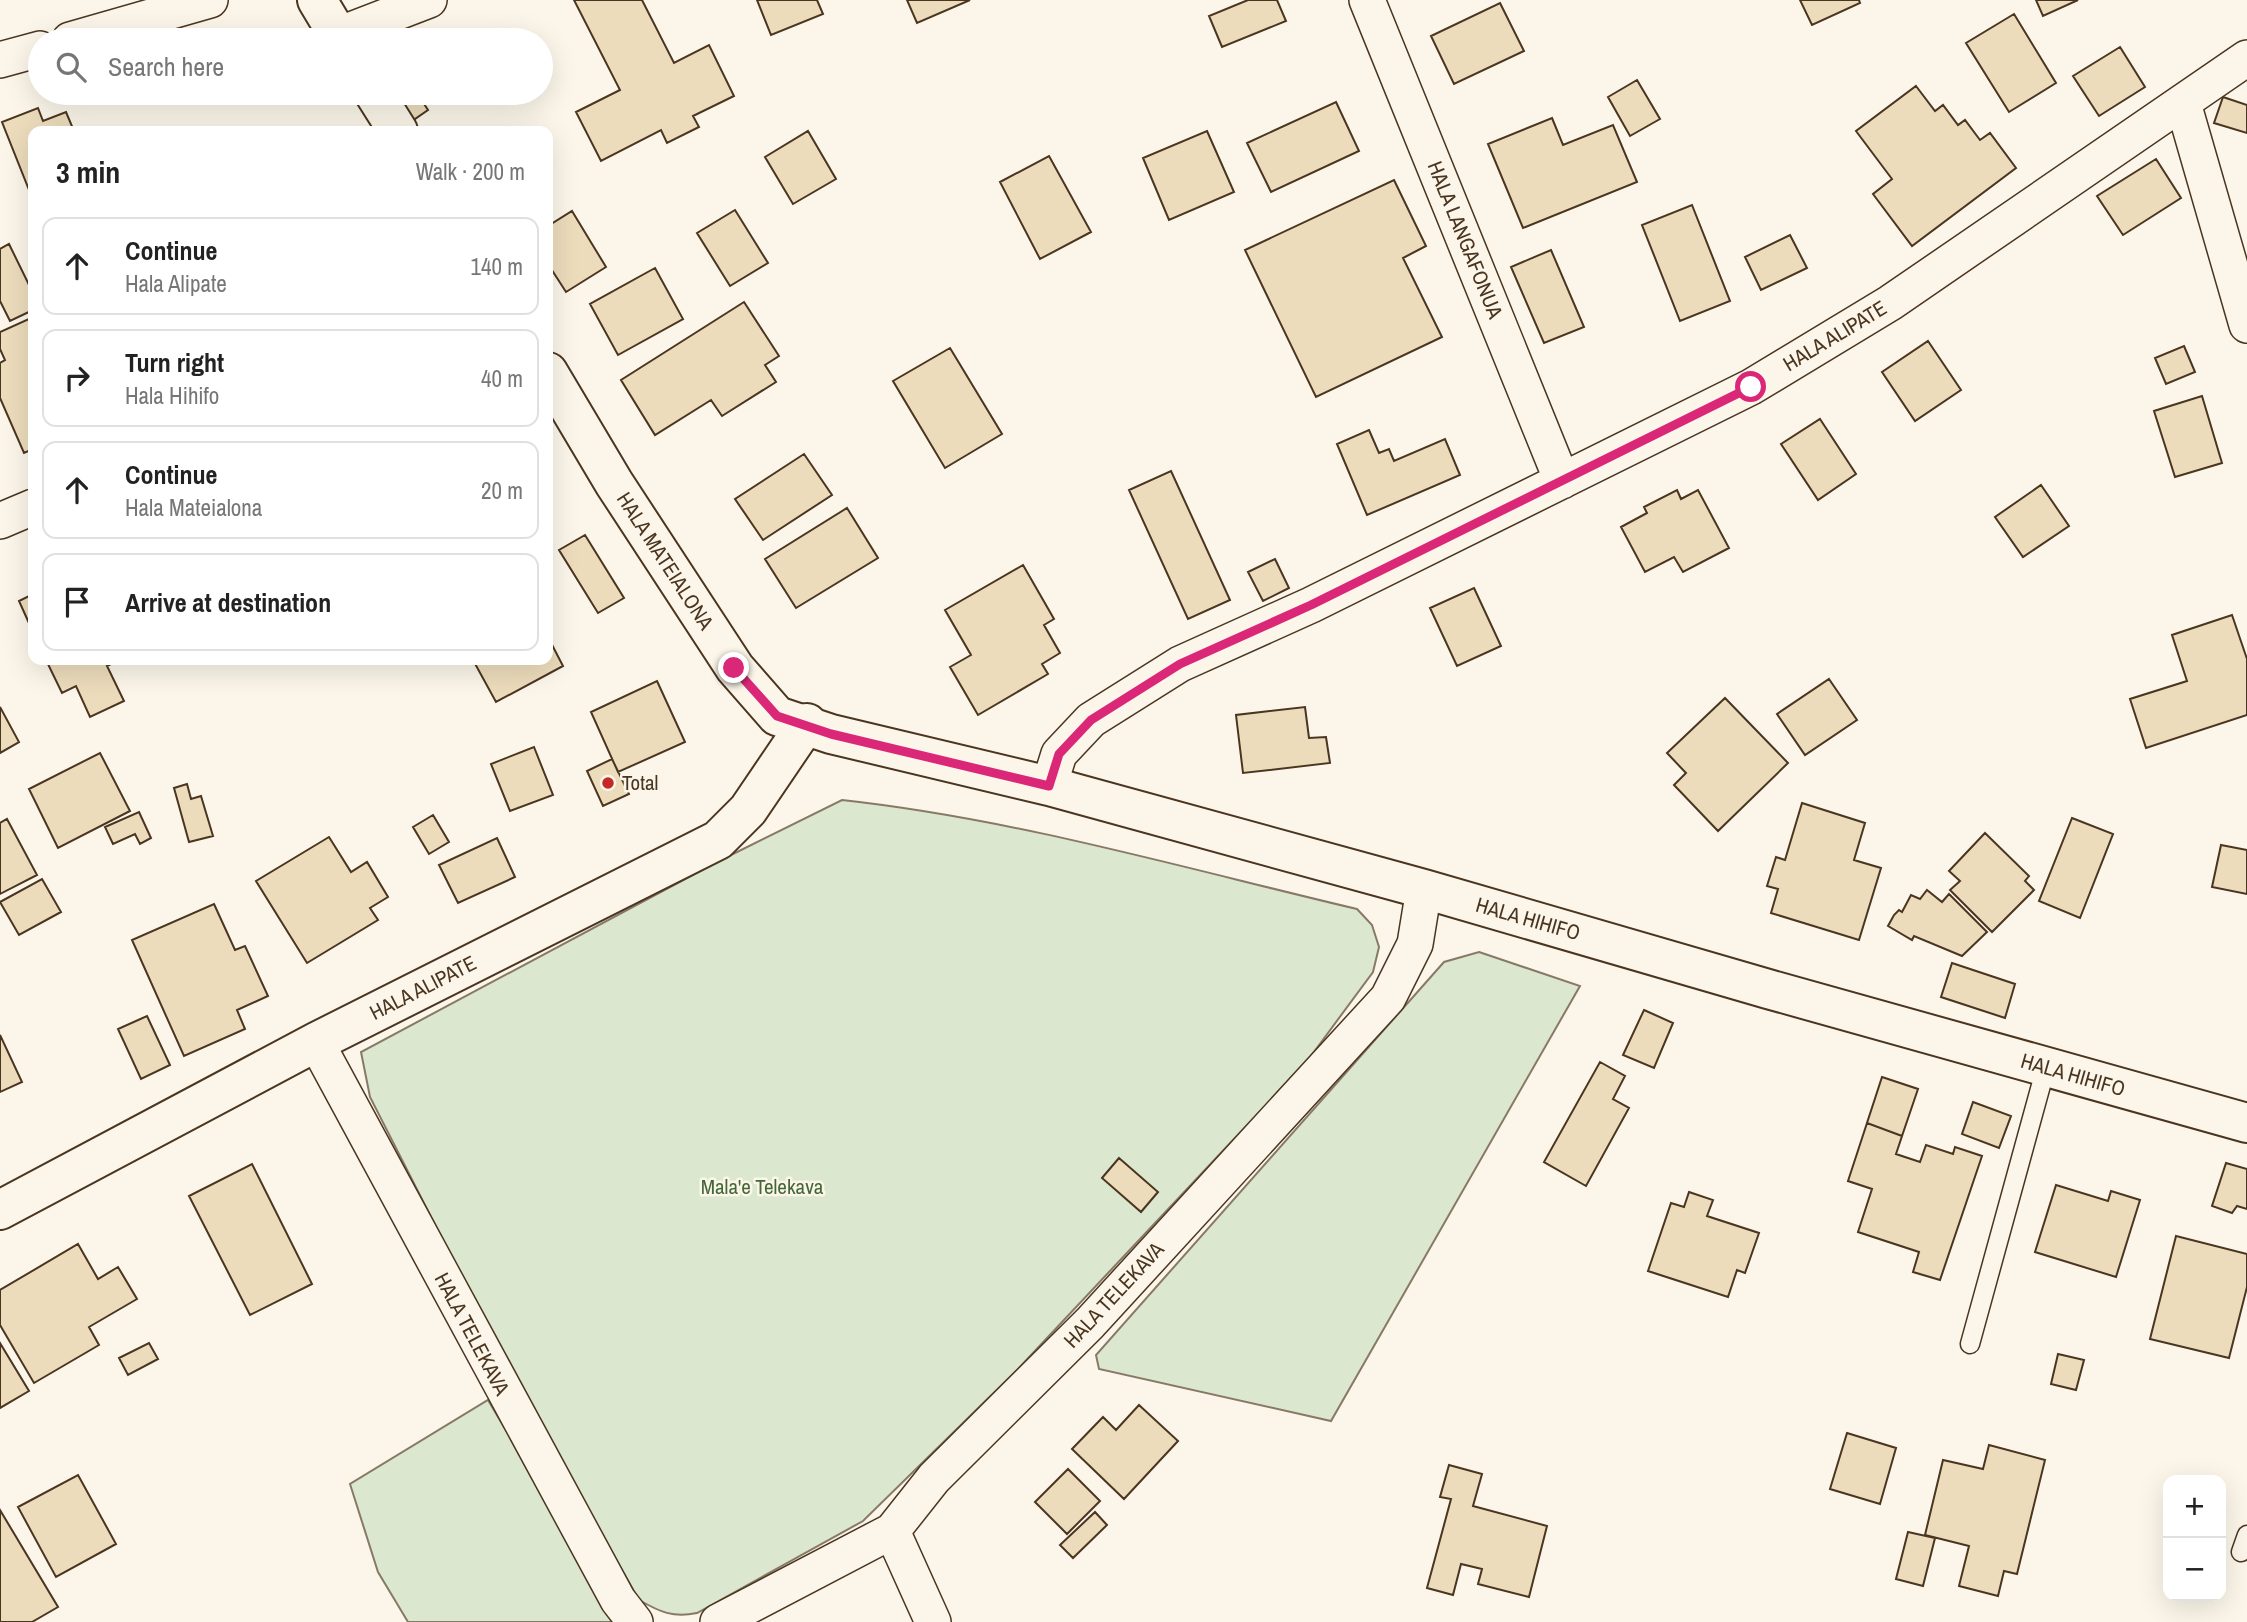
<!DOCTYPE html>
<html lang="en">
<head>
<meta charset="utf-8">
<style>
	body { margin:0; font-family:"Archivo Narrow",sans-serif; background:#f2f2f2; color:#222 }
	.controls { position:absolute; right:21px; bottom:21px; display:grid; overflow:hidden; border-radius:14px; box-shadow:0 7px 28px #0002 }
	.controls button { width:63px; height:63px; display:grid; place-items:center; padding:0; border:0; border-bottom:2px solid #e0e0e0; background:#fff; color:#222; font:35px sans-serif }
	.stop { position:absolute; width:21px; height:21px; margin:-16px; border:5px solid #db2777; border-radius:50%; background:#fff }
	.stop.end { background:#db2777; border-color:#fff; box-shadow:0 2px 7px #0008 }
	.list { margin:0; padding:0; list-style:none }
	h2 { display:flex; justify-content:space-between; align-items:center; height:91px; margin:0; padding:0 28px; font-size:30px }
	h2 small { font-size:23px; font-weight:400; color:#767676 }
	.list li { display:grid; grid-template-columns:46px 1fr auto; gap:21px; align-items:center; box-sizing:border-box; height:98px; margin:0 14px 14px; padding:0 14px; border:2px solid #e0e0e0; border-radius:14px }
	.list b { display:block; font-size:26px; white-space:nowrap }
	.list p { margin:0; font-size:23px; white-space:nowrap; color:#767676 }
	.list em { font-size:23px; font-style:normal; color:#767676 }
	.icon { flex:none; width:38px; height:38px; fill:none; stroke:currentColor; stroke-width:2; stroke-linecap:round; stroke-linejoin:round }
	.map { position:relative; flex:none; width:2247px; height:1622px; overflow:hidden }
	.search { position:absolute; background:#fff; box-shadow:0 7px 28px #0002; left:28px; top:28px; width:525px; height:77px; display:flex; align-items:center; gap:18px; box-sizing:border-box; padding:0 24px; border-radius:38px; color:#767676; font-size:26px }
	.panel { position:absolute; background:#fff; box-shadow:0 7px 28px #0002; left:28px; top:126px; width:525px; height:539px; border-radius:14px }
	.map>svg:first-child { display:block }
	.green { fill:#dce7d0; stroke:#887966; stroke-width:2 }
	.building { fill:#ecdcbc; stroke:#4a3520; stroke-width:2 }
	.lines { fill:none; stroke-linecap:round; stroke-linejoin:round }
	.lane-casing { stroke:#4a3520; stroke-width:21 }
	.street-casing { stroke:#4a3520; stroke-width:38 }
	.secondary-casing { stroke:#4a3520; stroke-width:42 }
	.primary-casing { stroke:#4a3520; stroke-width:42 }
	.lane { stroke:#fbf6e9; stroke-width:18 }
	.street { stroke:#fbf6e9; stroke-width:35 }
	.secondary { stroke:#fbf6e9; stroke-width:38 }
	.primary { stroke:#fbf6e9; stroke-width:38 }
	.route { stroke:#db2777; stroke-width:9 }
	.poi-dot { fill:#c62828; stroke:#fbf6e9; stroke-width:2.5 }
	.labels { text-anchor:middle; stroke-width:5; stroke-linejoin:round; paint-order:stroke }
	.street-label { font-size:21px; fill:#4a3520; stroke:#fbf6e9 }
	.poi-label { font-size:21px; fill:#4a3520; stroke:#fbf6e9; text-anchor:start }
	.park-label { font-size:21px; fill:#436837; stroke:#fbf6e9 }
</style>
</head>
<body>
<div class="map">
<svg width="2247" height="1622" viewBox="0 0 2247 1622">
	<rect width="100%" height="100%" fill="#fbf6e9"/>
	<!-- green -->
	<path class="green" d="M 842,800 C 1016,819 1187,869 1357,909 L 1372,925 L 1379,947 L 1373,972 L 1308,1060 L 1017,1370 L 863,1521 L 697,1613 C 673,1618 660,1612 639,1600 L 516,1384 L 370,1097 L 361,1052 L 717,862 Z
		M 1479,952 L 1580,986 L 1331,1421 L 1099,1369 L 1096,1355 L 1444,962 Z
		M 488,1400 L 619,1622 L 408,1622 L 378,1572 L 350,1484 Z"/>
	<!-- building -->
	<path class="building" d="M 574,0 L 642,0 L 674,63 L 709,45 L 734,96 L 693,116 L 699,127 L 667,143 L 661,130 L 601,161 L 576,112 L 620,90 Z
		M 757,0 L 817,0 L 823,14 L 771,35 Z
		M 907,0 L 970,0 L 917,23 Z
		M 1248,0 L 1277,0 L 1286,21 L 1222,47 L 1209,16 Z
		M 1800,0 L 1859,0 L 1860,3 L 1812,25 Z
		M 2036,0 L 2078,0 L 2043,16 Z
		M 1500,3 L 1524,51 L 1454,84 L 1431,36 Z
		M 2014,14 L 2056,83 L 2009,112 L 1966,43 Z
		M 2120,47 L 2145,87 L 2099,116 L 2073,76 Z
		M 1637,80 L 1660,119 L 1630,136 L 1608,97 Z
		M 1916,86 L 1935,111 L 1943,105 L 1958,125 L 1965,120 L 1980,140 L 1990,133 L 2016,168 L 1912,246 L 1873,194 L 1892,179 L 1856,131 Z
		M 393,93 L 417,93 L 428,110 L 412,121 Z
		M 2223,97 L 2247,105 L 2247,133 L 2214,123 Z
		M 1336,102 L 1359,151 L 1271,192 L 1247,143 Z
		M 38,108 L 43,121 L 66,112 L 74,131 L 33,131 L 33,200 L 2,122 Z
		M 1552,118 L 1563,145 L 1613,125 L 1637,182 L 1523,228 L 1488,144 Z
		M 808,131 L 836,179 L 793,204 L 765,157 Z
		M 1207,131 L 1234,192 L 1169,220 L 1143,158 Z
		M 1049,156 L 1091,232 L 1040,259 L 1000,182 Z
		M 2156,159 L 2181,198 L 2123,235 L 2097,196 Z
		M 1394,180 L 1426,246 L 1403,258 L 1442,337 L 1316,397 L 1245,250 Z
		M 1692,205 L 1730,301 L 1680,321 L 1642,225 Z
		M 735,210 L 768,263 L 730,286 L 697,233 Z
		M 572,211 L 606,267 L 566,292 L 548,264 L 548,226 Z
		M 1790,235 L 1807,268 L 1761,290 L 1745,257 Z
		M 9,244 L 33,293 L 33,310 L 10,321 L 0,301 L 0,249 Z
		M 1551,250 L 1584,327 L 1544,343 L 1511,267 Z
		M 655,268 L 683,319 L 618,355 L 590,304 Z
		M 744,302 L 779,356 L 765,365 L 776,382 L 722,416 L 711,400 L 655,435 L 621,380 Z
		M 31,318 L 33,449 L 24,453 L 0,398 L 0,363 L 5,360 L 0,349 L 0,332 Z
		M 1928,341 L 1961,390 L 1915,421 L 1882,372 Z
		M 2184,346 L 2195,372 L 2166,384 L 2155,358 Z
		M 950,348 L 1002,434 L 945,468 L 893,381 Z
		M 2202,396 L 2222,463 L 2175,477 L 2154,411 Z
		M 1820,419 L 1856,474 L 1818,500 L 1781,444 Z
		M 1369,430 L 1379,453 L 1389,449 L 1394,461 L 1445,439 L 1460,475 L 1367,515 L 1337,444 Z
		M 804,454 L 832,495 L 763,540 L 735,499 Z
		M 1171,471 L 1230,600 L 1188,619 L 1129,490 Z
		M 2041,485 L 2069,526 L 2023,557 L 1995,517 Z
		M 1677,490 L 1681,499 L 1698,490 L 1729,548 L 1683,572 L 1674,557 L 1645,572 L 1621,527 L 1647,513 L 1644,507 Z
		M 847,508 L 878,558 L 796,608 L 765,559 Z
		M 585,535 L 624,598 L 598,613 L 559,550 Z
		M 1275,559 L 1289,588 L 1263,601 L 1248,572 Z
		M 1023,565 L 1054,619 L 1044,625 L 1060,653 L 1042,664 L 1048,674 L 978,715 L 950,667 L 971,655 L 945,610 Z
		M 1474,588 L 1501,646 L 1457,666 L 1430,608 Z
		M 33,594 L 33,632 L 19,601 Z
		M 2232,615 L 2247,659 L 2247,715 L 2146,748 L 2130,699 L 2187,681 L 2172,635 Z
		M 548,637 L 563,666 L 496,702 L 473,660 L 548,660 Z
		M 46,660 L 114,660 L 115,662 L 107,666 L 124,701 L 90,717 L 76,686 L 62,693 Z
		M 1829,679 L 1857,720 L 1805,755 L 1777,714 Z
		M 657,681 L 685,742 L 618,772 L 591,712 Z
		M 1725,698 L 1788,763 L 1718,831 L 1674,785 L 1686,773 L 1667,753 Z
		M 0,707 L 19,742 L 0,753 Z
		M 1305,707 L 1309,738 L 1326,737 L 1330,763 L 1243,773 L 1236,715 Z
		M 534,747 L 553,795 L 510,811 L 491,764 Z
		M 100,753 L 130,811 L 58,848 L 29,789 Z
		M 612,759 L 629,794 L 603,806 L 587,771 Z
		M 187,784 L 191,799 L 201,796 L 213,836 L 189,842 L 174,788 Z
		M 1802,803 L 1865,823 L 1854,860 L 1881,868 L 1859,940 L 1771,913 L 1778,889 L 1767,886 L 1776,857 L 1785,860 Z
		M 139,812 L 151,838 L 140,844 L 135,834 L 113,844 L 105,827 Z
		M 433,815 L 449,842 L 429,854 L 413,827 Z
		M 2072,818 L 2113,834 L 2080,918 L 2039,901 Z
		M 7,819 L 37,875 L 0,894 L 0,823 Z
		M 1985,833 L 2029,876 L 2025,881 L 2034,890 L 1992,932 L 1950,890 L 1960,881 L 1949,871 Z
		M 329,837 L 351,872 L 367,862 L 388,897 L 370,908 L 378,920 L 307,963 L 256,881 Z
		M 497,838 L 515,877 L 458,903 L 439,865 Z
		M 2221,845 L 2247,850 L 2247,894 L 2212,887 Z
		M 42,879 L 61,912 L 19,935 L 0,902 Z
		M 1927,890 L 1942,902 L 1949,894 L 1987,932 L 1962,956 L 1914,936 L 1912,940 L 1888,926 L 1894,915 L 1899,910 L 1902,912 L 1911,895 L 1920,899 Z
		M 214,904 L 235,950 L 245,946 L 268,996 L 237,1010 L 245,1029 L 184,1056 L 132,940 Z
		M 1952,963 L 2015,984 L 2005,1018 L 1941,997 Z
		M 1644,1010 L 1673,1023 L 1654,1068 L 1623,1055 Z
		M 147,1016 L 170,1065 L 141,1079 L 118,1029 Z
		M 0,1035 L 22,1082 L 0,1092 Z
		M 1600,1062 L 1625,1076 L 1613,1099 L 1629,1108 L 1586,1186 L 1544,1162 Z
		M 1882,1077 L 1918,1089 L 1902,1136 L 1867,1123 Z
		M 1973,1102 L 2011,1116 L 1999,1148 L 1962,1134 Z
		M 1867,1123 L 1902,1136 L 1896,1154 L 1920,1162 L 1926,1145 L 1953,1154 L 1955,1147 L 1982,1156 L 1940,1280 L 1913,1272 L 1919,1252 L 1858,1232 L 1872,1189 L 1848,1181 Z
		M 1119,1158 L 1158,1192 L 1141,1212 L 1102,1178 Z
		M 2226,1163 L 2247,1169 L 2247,1209 L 2237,1206 L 2232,1213 L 2212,1206 Z
		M 252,1164 L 312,1284 L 250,1315 L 189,1196 Z
		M 2056,1185 L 2108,1201 L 2111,1191 L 2140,1200 L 2116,1277 L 2035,1252 Z
		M 1689,1192 L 1713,1200 L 1707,1216 L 1759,1233 L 1745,1273 L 1737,1270 L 1728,1297 L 1648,1271 L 1671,1203 L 1684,1207 Z
		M 2176,1236 L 2247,1254 L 2247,1287 L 2229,1358 L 2150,1339 Z
		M 78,1244 L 98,1279 L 118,1267 L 137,1299 L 89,1327 L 99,1345 L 34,1383 L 0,1325 L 0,1290 Z
		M 0,1343 L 29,1391 L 0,1408 Z
		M 149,1343 L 158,1359 L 128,1375 L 119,1358 Z
		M 2058,1354 L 2084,1360 L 2076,1390 L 2051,1384 Z
		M 1139,1405 L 1178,1441 L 1124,1499 L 1072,1449 L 1103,1417 L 1116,1430 Z
		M 1847,1433 L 1896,1448 L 1880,1504 L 1830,1489 Z
		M 1989,1445 L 2045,1460 L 2017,1574 L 2004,1571 L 1998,1596 L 1959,1586 L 1969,1546 L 1925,1535 L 1943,1460 L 1983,1469 Z
		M 1449,1465 L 1482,1474 L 1473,1506 L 1547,1526 L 1529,1597 L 1478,1584 L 1482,1569 L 1461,1564 L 1453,1595 L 1427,1588 L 1451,1499 L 1440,1497 Z
		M 1068,1469 L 1100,1501 L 1067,1534 L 1035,1502 Z
		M 78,1475 L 116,1544 L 56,1577 L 18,1507 Z
		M 0,1510 L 58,1607 L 32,1622 L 0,1622 Z
		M 1095,1512 L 1107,1525 L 1073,1558 L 1060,1545 Z
		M 1908,1532 L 1935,1538 L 1923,1586 L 1896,1579 Z"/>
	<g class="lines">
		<!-- lane casing -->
		<g class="lane-casing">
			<path id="lane" d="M 1970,1344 L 2046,1067
				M 2241,1552 L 2247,1535"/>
		</g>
		<!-- street casing -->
		<g class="street-casing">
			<path id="street" d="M 1367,0 L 1562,481
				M 338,35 L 429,0
				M 70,40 L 210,0
				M 0,60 L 40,49
				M 2183,103 L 2247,325
				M 0,521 L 33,507
				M 1049,786 L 1059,754 L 1091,720 L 1180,664 L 1311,605 L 1751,387 L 1890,303 L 2247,58
				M 316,1042 L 618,1600 L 635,1622
				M 892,1531 L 933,1622
				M 718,1622 L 892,1531 L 934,1478 L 1090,1323 L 1388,998 L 1415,944 L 1424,889"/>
		</g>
		<!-- secondary casing -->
		<g class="secondary-casing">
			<path id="secondary" d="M 0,1210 L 316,1042 L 718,840 L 748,810 L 807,723"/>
		</g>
		<!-- primary casing -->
		<g class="primary-casing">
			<path id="primary" d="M 317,0 L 341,40
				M 374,93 L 398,131
				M 548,372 L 614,483 L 735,668 L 777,716 L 831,734 L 1049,786 L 1424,889 L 1768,989 L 2247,1123"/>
		</g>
		<!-- lane -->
		<use href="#lane" class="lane"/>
		<!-- street -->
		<use href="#street" class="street"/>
		<!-- secondary -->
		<use href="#secondary" class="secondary"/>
		<!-- primary -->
		<use href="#primary" class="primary"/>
	</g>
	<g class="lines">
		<!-- route -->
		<path class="route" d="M 734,668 L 777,716 L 831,734 L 1049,786 L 1059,754 L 1091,720 L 1180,664 L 1311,605 L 1751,387"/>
	</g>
	<!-- markers -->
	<circle class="poi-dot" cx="608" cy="783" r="7"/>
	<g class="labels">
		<!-- street labels -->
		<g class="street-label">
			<text transform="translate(1465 240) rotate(68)" y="7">HALA LANGAFONUA</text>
			<text transform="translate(1835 336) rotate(-31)" y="7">HALA ALIPATE</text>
			<text transform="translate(665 561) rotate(57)" y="7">HALA MATEIALONA</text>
			<text transform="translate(1528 919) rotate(16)" y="7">HALA HIHIFO</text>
			<text transform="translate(423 988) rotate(-27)" y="7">HALA ALIPATE</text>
			<text transform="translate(2073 1075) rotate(16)" y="7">HALA HIHIFO</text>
			<text transform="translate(1114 1295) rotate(-47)" y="7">HALA TELEKAVA</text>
			<text transform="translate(472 1334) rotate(62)" y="7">HALA TELEKAVA</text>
		</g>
		<!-- poi labels -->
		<g class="poi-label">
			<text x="622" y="790">Total</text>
		</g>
		<!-- park labels -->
		<g class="park-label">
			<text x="762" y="1194">Mala'e Telekava</text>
		</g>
	</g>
</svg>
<div class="controls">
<button>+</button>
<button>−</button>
</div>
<div class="stop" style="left:1751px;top:387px"></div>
<div class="stop end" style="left:734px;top:668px"></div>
<div class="search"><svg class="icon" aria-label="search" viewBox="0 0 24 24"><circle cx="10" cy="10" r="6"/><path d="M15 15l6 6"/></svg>Search here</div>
<section class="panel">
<h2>3 min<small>Walk · 200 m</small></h2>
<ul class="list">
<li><svg class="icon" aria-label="ahead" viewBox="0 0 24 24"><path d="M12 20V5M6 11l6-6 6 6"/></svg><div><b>Continue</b><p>Hala Alipate</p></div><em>140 m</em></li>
<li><svg class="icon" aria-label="right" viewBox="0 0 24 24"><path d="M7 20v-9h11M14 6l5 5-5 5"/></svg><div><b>Turn right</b><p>Hala Hihifo</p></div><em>40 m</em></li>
<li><svg class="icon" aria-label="ahead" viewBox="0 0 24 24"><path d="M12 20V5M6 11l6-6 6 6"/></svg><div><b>Continue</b><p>Hala Mateialona</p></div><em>20 m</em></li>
<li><svg class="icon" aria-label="arrive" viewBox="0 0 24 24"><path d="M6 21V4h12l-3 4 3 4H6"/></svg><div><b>Arrive at destination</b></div></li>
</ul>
</section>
</div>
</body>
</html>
